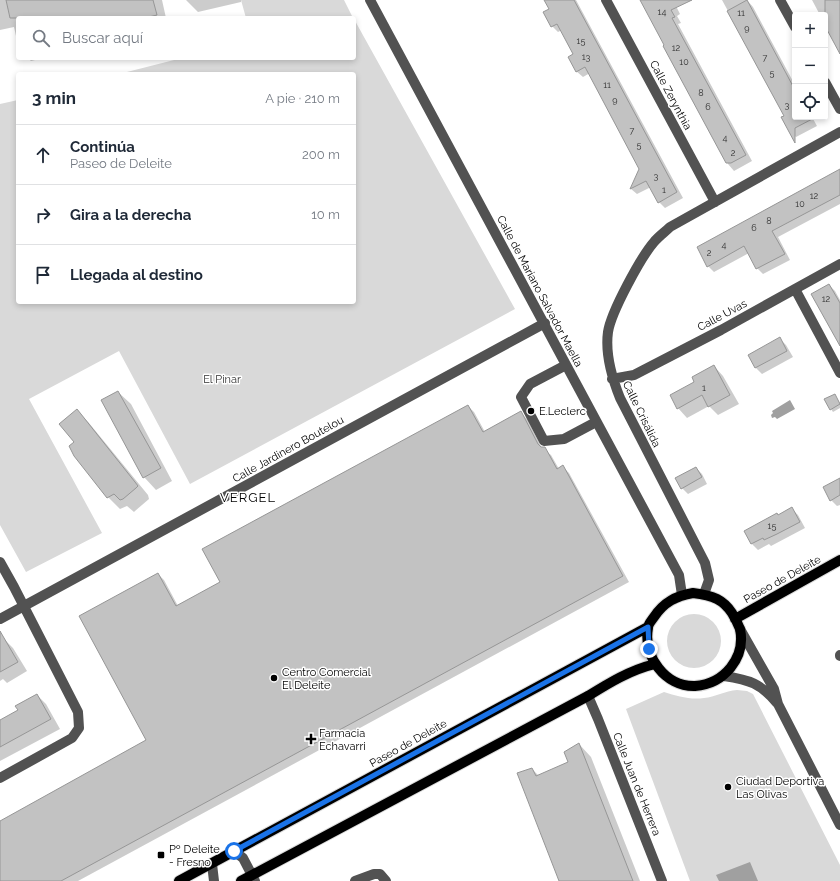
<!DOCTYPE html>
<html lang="es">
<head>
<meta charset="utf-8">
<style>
	body { margin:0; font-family:Raleway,sans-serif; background:#f6f6f7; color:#1f2937 }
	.controls { position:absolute; right:12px; top:12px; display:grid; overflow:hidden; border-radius:4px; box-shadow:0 2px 6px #0003 }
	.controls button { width:36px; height:36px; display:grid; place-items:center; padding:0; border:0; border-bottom:1px solid #e0e1e3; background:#fff; color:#1f2937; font:20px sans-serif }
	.stop { position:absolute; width:12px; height:12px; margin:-9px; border:3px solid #1a73e8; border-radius:50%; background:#fff }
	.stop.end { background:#1a73e8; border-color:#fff; box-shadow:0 1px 4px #0008 }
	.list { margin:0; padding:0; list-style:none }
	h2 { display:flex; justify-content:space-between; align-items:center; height:52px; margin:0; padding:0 16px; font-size:17px }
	h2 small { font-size:13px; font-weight:400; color:#747a83 }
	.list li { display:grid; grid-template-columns:26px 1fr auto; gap:12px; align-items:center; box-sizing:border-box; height:60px; padding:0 16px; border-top:1px solid #e0e1e3 }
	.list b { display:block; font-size:15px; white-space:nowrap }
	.list p { margin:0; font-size:13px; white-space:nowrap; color:#747a83 }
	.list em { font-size:13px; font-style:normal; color:#747a83 }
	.icon { flex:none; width:22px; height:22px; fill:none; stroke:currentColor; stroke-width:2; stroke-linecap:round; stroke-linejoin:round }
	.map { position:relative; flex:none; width:840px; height:881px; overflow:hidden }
	.search { position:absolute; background:#fff; box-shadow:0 2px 6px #0003; left:16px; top:16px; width:340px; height:44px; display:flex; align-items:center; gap:10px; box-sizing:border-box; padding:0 14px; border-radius:4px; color:#747a83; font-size:15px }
	.panel { position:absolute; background:#fff; box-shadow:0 2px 6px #0003; left:16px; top:72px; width:340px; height:232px; border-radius:4px }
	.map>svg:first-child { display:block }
	.green { fill:#d9d9d9 }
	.water { fill:#a0a0a0 }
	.shadow { fill:#0003 }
	.building { fill:#c2c2c2; stroke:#969696 }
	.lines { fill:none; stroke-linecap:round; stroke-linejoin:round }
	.major-casing { stroke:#dbdbdb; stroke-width:12 }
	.minor { stroke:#525252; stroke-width:10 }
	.major { stroke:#000; stroke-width:10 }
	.route { stroke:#1a73e8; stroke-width:5 }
	.poi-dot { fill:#000; stroke:#fff; stroke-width:1.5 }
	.labels { text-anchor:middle; stroke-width:3; stroke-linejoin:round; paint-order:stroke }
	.number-label { font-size:9px; fill:#303030 }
	.street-label { font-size:11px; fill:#000; stroke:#fff }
	.park-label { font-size:11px; fill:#303030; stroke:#fff }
	.poi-label { font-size:11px; fill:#000; stroke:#fff; text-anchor:start }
	.quarter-label { font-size:13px; letter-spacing:1px; fill:#000; stroke:#fff }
</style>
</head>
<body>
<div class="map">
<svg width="840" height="881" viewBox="0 0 840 881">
	<rect width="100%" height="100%" fill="#fff"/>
	<!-- green -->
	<path class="green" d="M 241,0 L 344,0 L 353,18 L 246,18 Z
		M 354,19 L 515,309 L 190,484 L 119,351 L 29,399 L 102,533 L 26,572 L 0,525 L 0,104 L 18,100 L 18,302 L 354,302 L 354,74 L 119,74 L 182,58 L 354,58 Z
		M667 641a27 27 0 1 1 54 0a27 27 0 1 1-54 0Z
		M 737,690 L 747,691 L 753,694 L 840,865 L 840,881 L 690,881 L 626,709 L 664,692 C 677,696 690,700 704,698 C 715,697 725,691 737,690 Z"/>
	<!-- water -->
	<path class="water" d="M 790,400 L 795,409 L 777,419 L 775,417 L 772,418 L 771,415 L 773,413 L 772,411 Z
		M 750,862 L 758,881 L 719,881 L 716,875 Z"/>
	<!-- shadow -->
	<path class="shadow" d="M 0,0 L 162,0 L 166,18 L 18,18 L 18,45 L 14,27 L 0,30 Z
		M 186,0 L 241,0 L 241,2 L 198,12 Z
		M 546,0 L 576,0 L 683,198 L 665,208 L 659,202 L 651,187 L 637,194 L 631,189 L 641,169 L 590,73 L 583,77 L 576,71 L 575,54 L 562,30 L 558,32 L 552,26 L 551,9 Z
		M 641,0 L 672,0 L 674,2 L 680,14 L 677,16 L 681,23 L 678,24 L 752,161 L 734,171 L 728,164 L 664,46 L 665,45 Z
		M 722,0 L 747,0 L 753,7 L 795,85 L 795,117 L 812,117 L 817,126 L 796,137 L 790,131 L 785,116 Z
		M 812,0 L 838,0 L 840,3 L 840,52 L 825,24 L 825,15 L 820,15 Z
		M 28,58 L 43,58 L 31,61 Z
		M 840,170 L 840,204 L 778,237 L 790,260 L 763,274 L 757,268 L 749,253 L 714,272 L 708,266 Z
		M 829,285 L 835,291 L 840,300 L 840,344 Z
		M 780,339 L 786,345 L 793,357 L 762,374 L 756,368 L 750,355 Z
		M 714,366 L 723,376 L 739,404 L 718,415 L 709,406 L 687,418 L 678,408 L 695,382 Z
		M 118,392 L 131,404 L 172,481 L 156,490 L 144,477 Z
		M 834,395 L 840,403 L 840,408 L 833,412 L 831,409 Z
		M 468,406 L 474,412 L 485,432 L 521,413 L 527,419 L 542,448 L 551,455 L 559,469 L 563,467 L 569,473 L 629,582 L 78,881 L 0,881 L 0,822 L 148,740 L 158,574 L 164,580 L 178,606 L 222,582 Z
		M 77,411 L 89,423 L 148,495 L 149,499 L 135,511 L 134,512 L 127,506 L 120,509 L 108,497 L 75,443 Z
		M 696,468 L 702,474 L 707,484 L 688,494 L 682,488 Z
		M 840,479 L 840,505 L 837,506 L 831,500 Z
		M 792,509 L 798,515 L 805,528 L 771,546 L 769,544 L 758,550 L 752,544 L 778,516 Z
		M 4,639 L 13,648 L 27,671 L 7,683 L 3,679 L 0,681 L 0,641 Z
		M 37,695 L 46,704 L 60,729 L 0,761 L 0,721 L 19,710 Z
		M 579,744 L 591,757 L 640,881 L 560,881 L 532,769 L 539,776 L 569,762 Z"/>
	<!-- building -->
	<path class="building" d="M 6,0 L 153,0 L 157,15 L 145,18 L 10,18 Z
		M 544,0 L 574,0 L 677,192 L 658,203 L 646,181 L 630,189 L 639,169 L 585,67 L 576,72 L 568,57 L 573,54 L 557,24 L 551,27 L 543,12 L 549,9 Z
		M 640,0 L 692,0 L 671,10 L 675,17 L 672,18 L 746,155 L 731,163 L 726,163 L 663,46 L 664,45 Z
		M 747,0 L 795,90 L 795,117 L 816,117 L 795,128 L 795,143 L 781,117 L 784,116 L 727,11 Z
		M 825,0 L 840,0 L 840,54 L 825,26 Z
		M 840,169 L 840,195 L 772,231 L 785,254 L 756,269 L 744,246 L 707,267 L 697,247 Z
		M 829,284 L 840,303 L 840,346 L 811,294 Z
		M 780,337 L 787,351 L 755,368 L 748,355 Z
		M 714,365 L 730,395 L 708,407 L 702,395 L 677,409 L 670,395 L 694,382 L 692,377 Z
		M 118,391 L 161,468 L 143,478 L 101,400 Z
		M 835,394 L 840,404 L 830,410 L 824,399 Z
		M 468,405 L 483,432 L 521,411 L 538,444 L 541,447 L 545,447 L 557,469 L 563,465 L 623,576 L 61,881 L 0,881 L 0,821 L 146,740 L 79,616 L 158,573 L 176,606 L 220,582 L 202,549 Z
		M 77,409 L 135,482 L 138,486 L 136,488 L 123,499 L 120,500 L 114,494 L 107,498 L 74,456 L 69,446 L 74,442 L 59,424 Z
		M 696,467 L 702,477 L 681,489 L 675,478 Z
		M 840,478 L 840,495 L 830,501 L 823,487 Z
		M 792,507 L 800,522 L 777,534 L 764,540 L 763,538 L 751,544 L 744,531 L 777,513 L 778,515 Z
		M 0,631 L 18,662 L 0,672 Z
		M 37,694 L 51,719 L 0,747 L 0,720 L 18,710 L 15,706 Z
		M 579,743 L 633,881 L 559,881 L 517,773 L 532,768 L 536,776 L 568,762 L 564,752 Z"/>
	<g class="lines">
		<!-- major casing -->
		<g class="major-casing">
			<path id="major" d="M 693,593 C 701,594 709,595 717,599 C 723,602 728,607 732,613 C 735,618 738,624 740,629 C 746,658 724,684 695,686 C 665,687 643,656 648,628 C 648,624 652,620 654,617 C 664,602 676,596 693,593 Z
				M 735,619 L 840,560
				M 179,881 L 648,627
				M 241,881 L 588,696 C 609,683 630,670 655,664"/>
		</g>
		<!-- minor -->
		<path class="minor" d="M 370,0 L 679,575 L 682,595
			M 606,0 L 715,202
			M 780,0 L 795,27
			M 825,82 L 840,109
			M 795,289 L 840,373
			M 566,365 L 530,384 L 521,397 L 544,441 L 564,439 L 596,422
			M 612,379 L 634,375 L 721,330 L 840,264
			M 0,562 L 14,587 L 78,712 L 79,728 L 72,738 L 0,778
			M 704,594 L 709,580 L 705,563 L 620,398 C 612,378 605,354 608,332 C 611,312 641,257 654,242 C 659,236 665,232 670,227 L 840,132
			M 0,619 L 545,323
			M 740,629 L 774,689 L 778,704 L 840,825
			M 840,655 L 840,656
			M 724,676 C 750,680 760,683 777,703
			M 588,696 L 598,719 L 662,881
			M 234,851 L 243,858 L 255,881
			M 212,864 L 214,881
			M 355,881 L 374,874 L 380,874 L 386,881"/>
		<!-- major -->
		<use href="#major" class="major"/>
	</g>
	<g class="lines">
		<!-- route -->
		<path class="route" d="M 234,851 L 648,627 L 649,649"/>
	</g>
	<!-- markers -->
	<g class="poi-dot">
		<circle cx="531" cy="411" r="4"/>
		<circle cx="274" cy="678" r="4"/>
		<path d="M309 733h4v4h4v4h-4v4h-4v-4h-4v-4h4z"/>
		<circle cx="728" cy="787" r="4"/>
		<rect x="157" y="851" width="8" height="8" rx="2"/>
	</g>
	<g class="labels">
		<!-- number labels -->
		<g class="number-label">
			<text x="662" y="15">14</text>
			<text x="741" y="16">11</text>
			<text x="747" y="31">9</text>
			<text x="581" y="44">15</text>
			<text x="676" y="51">12</text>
			<text x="586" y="60">13</text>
			<text x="765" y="61">7</text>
			<text x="684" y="65">10</text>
			<text x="772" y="76">5</text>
			<text x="607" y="88">11</text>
			<text x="701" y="96">8</text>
			<text x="615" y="103">9</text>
			<text x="787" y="108">3</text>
			<text x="708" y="110">6</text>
			<text x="632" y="134">7</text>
			<text x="725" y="141">4</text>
			<text x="639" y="148">5</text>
			<text x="733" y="156">2</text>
			<text x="656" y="179">3</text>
			<text x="664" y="193">1</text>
			<text x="814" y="199">12</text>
			<text x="800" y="207">10</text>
			<text x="769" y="224">8</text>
			<text x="754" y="231">6</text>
			<text x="724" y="248">4</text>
			<text x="709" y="256">2</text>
			<text x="826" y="302">12</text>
			<text x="704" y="391">1</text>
			<text x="772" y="529">15</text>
		</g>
		<!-- street labels -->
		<g class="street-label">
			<text transform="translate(671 95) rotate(62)" y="4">Calle Zerynthia</text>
			<text transform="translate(540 291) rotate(62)" y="4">Calle de Mariano Salvador Maella</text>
			<text transform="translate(722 315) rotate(-28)" y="4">Calle Uvas</text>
			<text transform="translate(642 414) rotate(64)" y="4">Calle Crisálida</text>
			<text transform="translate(288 449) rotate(-29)" y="4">Calle Jardinero Boutelou</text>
			<text transform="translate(782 579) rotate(-29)" y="4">Paseo de Deleite</text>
			<text transform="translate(408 743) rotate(-29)" y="4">Paseo de Deleite</text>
			<text transform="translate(637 784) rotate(68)" y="4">Calle Juan de Herrera</text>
		</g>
		<!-- park labels -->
		<g class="park-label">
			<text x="222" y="383">El Pinar</text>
		</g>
		<!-- poi labels -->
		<g class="poi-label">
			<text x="539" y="415">E.Leclerc</text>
			<text x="282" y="676">Centro Comercial<tspan x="282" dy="13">El Deleite</tspan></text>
			<text x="319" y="737">Farmacia<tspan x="319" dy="13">Echavarri</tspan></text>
			<text x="736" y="785">Ciudad Deportiva<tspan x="736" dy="13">Las Olivas</tspan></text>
			<text x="169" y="853">Pº Deleite<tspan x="169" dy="13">- Fresno</tspan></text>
		</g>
		<!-- quarter labels -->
		<g class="quarter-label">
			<text x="248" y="502">VERGEL</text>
		</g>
	</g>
</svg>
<div class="controls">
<button>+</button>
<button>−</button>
<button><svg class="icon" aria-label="locate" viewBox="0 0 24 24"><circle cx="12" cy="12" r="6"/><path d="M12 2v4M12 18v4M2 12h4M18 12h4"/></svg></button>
</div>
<div class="stop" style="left:234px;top:851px"></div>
<div class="stop end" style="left:649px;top:649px"></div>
<div class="search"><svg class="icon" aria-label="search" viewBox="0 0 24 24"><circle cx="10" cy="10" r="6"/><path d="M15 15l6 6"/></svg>Buscar aquí</div>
<section class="panel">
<h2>3 min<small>A pie · 210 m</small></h2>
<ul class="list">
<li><svg class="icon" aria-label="ahead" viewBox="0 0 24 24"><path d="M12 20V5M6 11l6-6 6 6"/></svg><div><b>Continúa</b><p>Paseo de Deleite</p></div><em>200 m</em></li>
<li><svg class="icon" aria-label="right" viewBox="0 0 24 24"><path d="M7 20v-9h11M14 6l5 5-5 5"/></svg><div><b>Gira a la derecha</b></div><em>10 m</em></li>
<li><svg class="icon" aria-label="arrive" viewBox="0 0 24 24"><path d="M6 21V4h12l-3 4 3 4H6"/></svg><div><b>Llegada al destino</b></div></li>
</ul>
</section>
</div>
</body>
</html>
